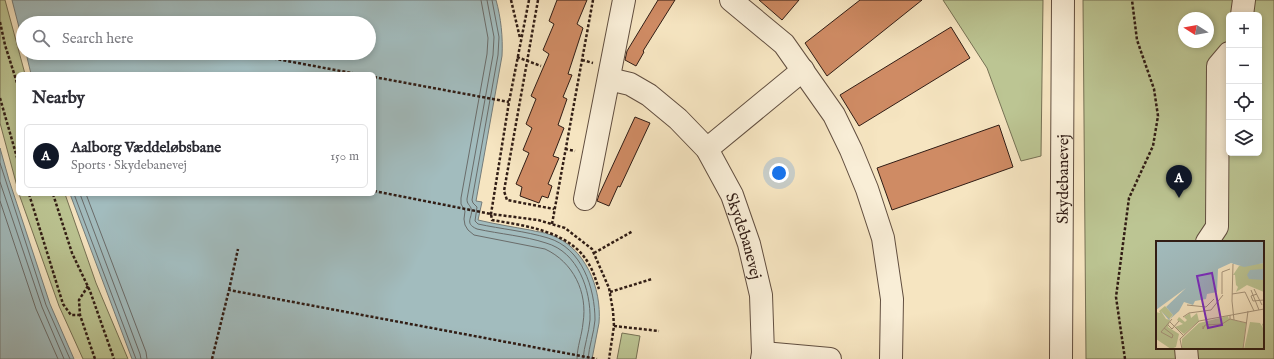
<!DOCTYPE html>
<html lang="en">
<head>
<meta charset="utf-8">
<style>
	body { margin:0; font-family:"IM FELL English",serif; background:#f2f2f3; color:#2b2b33 }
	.controls { position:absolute; right:12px; top:12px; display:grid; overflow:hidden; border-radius:6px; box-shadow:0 2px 6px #0003 }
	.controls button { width:36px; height:36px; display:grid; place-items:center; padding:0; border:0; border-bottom:1px solid #e1e1e2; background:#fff; color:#2b2b33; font:20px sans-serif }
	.compass { position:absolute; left:1178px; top:12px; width:36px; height:36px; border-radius:50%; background:#fff; box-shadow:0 2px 6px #0003; rotate:281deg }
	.you { position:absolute; left:779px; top:173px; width:14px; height:14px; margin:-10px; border:3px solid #fff; border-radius:50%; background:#1a73e8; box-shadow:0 0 0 6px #1a73e833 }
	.badge { display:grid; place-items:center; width:26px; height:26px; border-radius:50%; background:#111827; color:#fff; font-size:13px; font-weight:700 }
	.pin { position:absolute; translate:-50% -33px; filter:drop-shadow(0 1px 2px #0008) }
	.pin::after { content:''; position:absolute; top:21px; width:14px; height:12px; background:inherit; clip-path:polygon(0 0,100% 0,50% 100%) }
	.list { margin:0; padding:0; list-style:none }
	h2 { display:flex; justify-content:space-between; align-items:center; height:52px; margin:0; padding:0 16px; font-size:17px }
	h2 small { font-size:13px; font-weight:400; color:#7c7c81 }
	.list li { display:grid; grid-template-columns:26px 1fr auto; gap:12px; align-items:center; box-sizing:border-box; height:64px; margin:0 8px 8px; padding:0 8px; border:1px solid #e1e1e2; border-radius:6px }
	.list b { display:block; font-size:15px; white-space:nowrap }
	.list p { margin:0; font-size:13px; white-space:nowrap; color:#7c7c81 }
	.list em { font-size:13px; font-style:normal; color:#7c7c81 }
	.icon { flex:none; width:22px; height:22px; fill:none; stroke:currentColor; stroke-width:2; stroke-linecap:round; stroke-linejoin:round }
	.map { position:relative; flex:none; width:1274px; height:359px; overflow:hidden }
	.search { position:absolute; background:#fff; box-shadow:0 2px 6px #0003; left:16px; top:16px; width:360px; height:44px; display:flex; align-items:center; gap:10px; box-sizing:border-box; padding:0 14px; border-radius:22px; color:#7c7c81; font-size:15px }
	.panel { position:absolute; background:#fff; box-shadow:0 2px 6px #0003; left:16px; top:72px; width:360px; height:124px; border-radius:6px }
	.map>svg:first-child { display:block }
	.green { fill:#bcc593; stroke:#767154; fill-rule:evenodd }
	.water { fill:#a2bcbe; stroke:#757c7a }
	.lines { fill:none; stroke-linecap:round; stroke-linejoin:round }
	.shore { stroke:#6a6c6a; stroke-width:1 }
	.building { fill:#cf8b64; stroke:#311d15 }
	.minor-casing { stroke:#624f40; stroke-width:24 }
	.path { stroke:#311d15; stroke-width:2.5; stroke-dasharray:3 2; stroke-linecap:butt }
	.minor { stroke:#f9eed7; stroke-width:22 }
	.labels { text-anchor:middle; stroke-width:3; stroke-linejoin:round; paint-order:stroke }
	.street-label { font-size:16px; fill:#311d15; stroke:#f9eed7 }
	.inset-river { fill:none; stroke:#a2bcbe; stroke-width:2 }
	.inset-road { fill:none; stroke:#a7957c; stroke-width:1 }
	.view { fill:#7b2cbf; fill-opacity:0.15; stroke:#7b2cbf; stroke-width:2 }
	.inset-edge { fill:none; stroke:#311d15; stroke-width:2 }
</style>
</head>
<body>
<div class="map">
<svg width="1274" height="359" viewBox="0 0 1274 359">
	<rect width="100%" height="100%" fill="#f6e5c1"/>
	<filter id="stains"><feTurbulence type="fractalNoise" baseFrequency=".005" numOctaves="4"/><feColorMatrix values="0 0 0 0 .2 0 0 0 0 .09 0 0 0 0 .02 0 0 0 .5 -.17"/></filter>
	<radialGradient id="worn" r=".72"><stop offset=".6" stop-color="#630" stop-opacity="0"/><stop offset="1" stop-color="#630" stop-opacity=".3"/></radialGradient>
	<!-- green -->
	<path class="green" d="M 0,0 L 5,0 L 25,74 L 18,74 L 18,190 L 0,123 Z
		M 943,0 L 1043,0 L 1041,156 L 1021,161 L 987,68 Z
		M 1083,0 L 1274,0 L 1274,359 L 1086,359 ZM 1229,15 L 1259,15 L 1259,153 L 1229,153 ZM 1184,18 L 1208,18 L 1208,42 L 1184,42 ZM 1157,242 L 1263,242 L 1263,348 L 1157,348 Z
		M 19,194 L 65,194 L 96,283 L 128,359 L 83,359 L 59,306 Z
		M 622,333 L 640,336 L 636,359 L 617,359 Z"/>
	<!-- water -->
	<path class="water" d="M 12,0 L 496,0 C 501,18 503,37 502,56 L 476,201 L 482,202 L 478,220 C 495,224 513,227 530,230 C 537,232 544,232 551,235 C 585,247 602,288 599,323 C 597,335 594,347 592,359 L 132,359 L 70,194 L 374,194 L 374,74 L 31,74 L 26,53 L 369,53 L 369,23 L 23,23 L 23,43 Z
		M 0,148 L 9,180 L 50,304 L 74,359 L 0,359 Z"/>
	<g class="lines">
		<!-- shore -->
		<path class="shore" d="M 481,0 L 488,38 L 487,54 L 461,198 L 461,204 L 465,211 L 464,219 L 465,225 L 468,230 L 474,235 L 545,249 C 573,262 588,292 583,323 C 582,335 577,347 577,359
			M 487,0 L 494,37 L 493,55 L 467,199 C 467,204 469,204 471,208 C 474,217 463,223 477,229 C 500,234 525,236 546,243 C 578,252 591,290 590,320 C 589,333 584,346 583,359
			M 492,0 L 499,37 L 498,55 L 472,200 L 473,203 L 477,207 L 475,221 L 478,224 C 501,229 525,231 548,238 C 582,248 595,288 595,320 C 594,333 589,346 588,359
			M 0,163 L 46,305 L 70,359
			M 0,182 L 42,307 L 64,359
			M 74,194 L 136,359
			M 80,194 L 140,354 L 141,359
			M 86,194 L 146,352 L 147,359
			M 0,201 L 36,309 L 58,359"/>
	</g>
	<!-- building -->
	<path class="building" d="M 557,0 L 587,0 L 577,24 L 583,28 L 568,74 L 572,75 L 563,97 L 567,99 L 558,125 L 564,128 L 553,156 L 559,158 L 548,184 L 552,186 L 548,198 L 542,196 L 539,203 L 520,196 L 522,187 L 516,184 L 529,153 L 523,150 L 532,128 L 526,124 L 536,99 L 531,96 L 549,54 L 543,50 L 554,24 L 549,21 Z
		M 658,0 L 675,0 L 643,51 L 644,52 L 636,66 L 625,60 L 627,51 Z
		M 759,0 L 799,0 L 782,20 Z
		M 860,0 L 922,0 L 827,76 L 805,43 Z
		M 951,27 L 970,58 L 859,126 L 840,95 Z
		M 635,117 L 650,123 L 620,187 L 618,186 L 609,206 L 597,201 L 599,195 Z
		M 999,125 L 1013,167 L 892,210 L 877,168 Z"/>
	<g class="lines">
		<!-- minor casing -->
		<g class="minor-casing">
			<g id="minor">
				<path d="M 731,0 L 784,44 L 834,115 L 851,150 L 867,189 L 883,238 L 892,299 L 891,359"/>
				<path d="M 1242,15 L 1244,0"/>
				<path id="s1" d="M 609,79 L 630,84 L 649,95 L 678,119 L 707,149 L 732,195 L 749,244 L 761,295 L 763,353 L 762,359"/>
				<path d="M 707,149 L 803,70"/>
				<path d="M 585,199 L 624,0"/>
				<path d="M 1207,242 L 1217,227 L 1218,66 L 1229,53"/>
				<path d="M 1186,348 L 1187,359"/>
				<path d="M 763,353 L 830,359"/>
				<path id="s2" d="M 1061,359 L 1063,0"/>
			</g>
		</g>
		<!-- path -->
		<path class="path" d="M 511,0 L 520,38
			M 529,0 L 509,102 L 491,214 L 538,220 L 565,228 L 592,249 L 609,288 L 613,311 L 614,326 L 609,359
			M 538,0 L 504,191 L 507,200 L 554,209
			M 0,22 L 5,45 L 18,86
			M 244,53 L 357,74
			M 517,57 L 541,66
			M 582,60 L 593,63
			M 374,77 L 509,102
			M 0,98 L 18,161
			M 565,149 L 575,151
			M 374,191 L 491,214 L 492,220 C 526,226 572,231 590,266 C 594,273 596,281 599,289
			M 29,194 L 63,304 L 71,315 L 80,315
			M 53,194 L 72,253 L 90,291 L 114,359
			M 552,224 L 593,0
			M 594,253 L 633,231
			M 88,286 L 79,300 L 80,315 L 95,359
			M 229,290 L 238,249
			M 610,292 L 652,279
			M 614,326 L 659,331
			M 212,359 L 229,290 L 597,359
			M 1125,359 L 1116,297 L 1129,198 L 1153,146 L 1158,116 L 1154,89 L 1137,40 L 1132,0"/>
		<!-- minor -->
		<use href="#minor" class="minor"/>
	</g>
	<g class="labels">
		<!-- street labels -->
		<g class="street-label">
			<text dy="6" stroke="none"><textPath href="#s2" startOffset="180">Skydebanevej</textPath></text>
			<text dy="6" stroke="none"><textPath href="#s1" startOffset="218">Skydebanevej</textPath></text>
		</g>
	</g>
	<!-- overview -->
	<g transform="translate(1156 241)">
		<rect width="108" height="108" fill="#f6e5c1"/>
		<path d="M 108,22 L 108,51 L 91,44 L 80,51 L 82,46 L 80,44 L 79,34 L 77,34 L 83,25 ZM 9,65 L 17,74 L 13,78 L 5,70 L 10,78 L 14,79 L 12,86 L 23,93 L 20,106 L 15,108 L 0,98 L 0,71 L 4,72 L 3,70 ZM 34,72 L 35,77 L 41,72 L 43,80 L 28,93 L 19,86 L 27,83 L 21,79 L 23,76 L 29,81 L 31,79 L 28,76 ZM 72,75 L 73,78 L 90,82 L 87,108 L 26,108 L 26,98 L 43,82 ZM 94,81 L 104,82 L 107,87 L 106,83 L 108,82 L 108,108 L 88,108 Z" fill="#bcc593"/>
		<path d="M 0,0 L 108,0 L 108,22 L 88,26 L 75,22 L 62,28 L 61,51 L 51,53 L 50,58 L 39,60 L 37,64 L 28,61 L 23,70 L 13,79 L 5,70 L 14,78 L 17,74 L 10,66 L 30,47 L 0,69 ZM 108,28 L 108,39 L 93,38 L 91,34 L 94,29 Z" fill="#a2bcbe"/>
		<path class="inset-river" d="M 59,0 L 79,15 L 78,23"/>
		<path class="inset-road" d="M 98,48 L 106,64M 95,49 L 103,69M 66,53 L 66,31 L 74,28M 76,53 L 89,51 L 98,70M 101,53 L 95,55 L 97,60 L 108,59M 31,64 L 50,66 L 58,58M 74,74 L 74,78 L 78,79 L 76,60 L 77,23M 27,76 L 33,72 L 55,69 L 67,54M 78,79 L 91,82M 14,81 L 28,95M 12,84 L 16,88 L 23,80M 47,85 L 47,88 L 49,84 L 66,83 L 74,78M 8,87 L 17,94 L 16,97 L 5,91 L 16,78M 26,108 L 24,98 L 43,80 L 108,68M 87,108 L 92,70"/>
		<path class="view" d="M 56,32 L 66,84 L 52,87 L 41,35 Z"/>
		<rect width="108" height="108" class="inset-edge"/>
	</g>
	<rect width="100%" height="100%" filter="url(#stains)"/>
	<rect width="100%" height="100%" fill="url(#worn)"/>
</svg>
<div class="controls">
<button>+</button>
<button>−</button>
<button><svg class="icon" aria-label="locate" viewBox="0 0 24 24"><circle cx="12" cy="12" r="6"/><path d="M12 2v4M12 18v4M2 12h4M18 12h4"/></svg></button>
<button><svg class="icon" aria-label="layers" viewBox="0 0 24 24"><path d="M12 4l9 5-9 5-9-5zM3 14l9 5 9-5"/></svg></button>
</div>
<svg class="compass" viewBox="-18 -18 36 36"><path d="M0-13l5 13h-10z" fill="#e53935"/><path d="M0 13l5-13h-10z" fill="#7c7c81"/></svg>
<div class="you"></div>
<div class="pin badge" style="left:1179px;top:198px">A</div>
<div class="search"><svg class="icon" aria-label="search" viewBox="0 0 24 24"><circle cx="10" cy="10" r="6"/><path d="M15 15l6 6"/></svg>Search here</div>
<section class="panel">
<h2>Nearby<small></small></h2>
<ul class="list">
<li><span class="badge">A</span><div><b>Aalborg Væddeløbsbane</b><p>Sports · Skydebanevej</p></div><em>150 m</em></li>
</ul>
</section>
</div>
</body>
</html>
